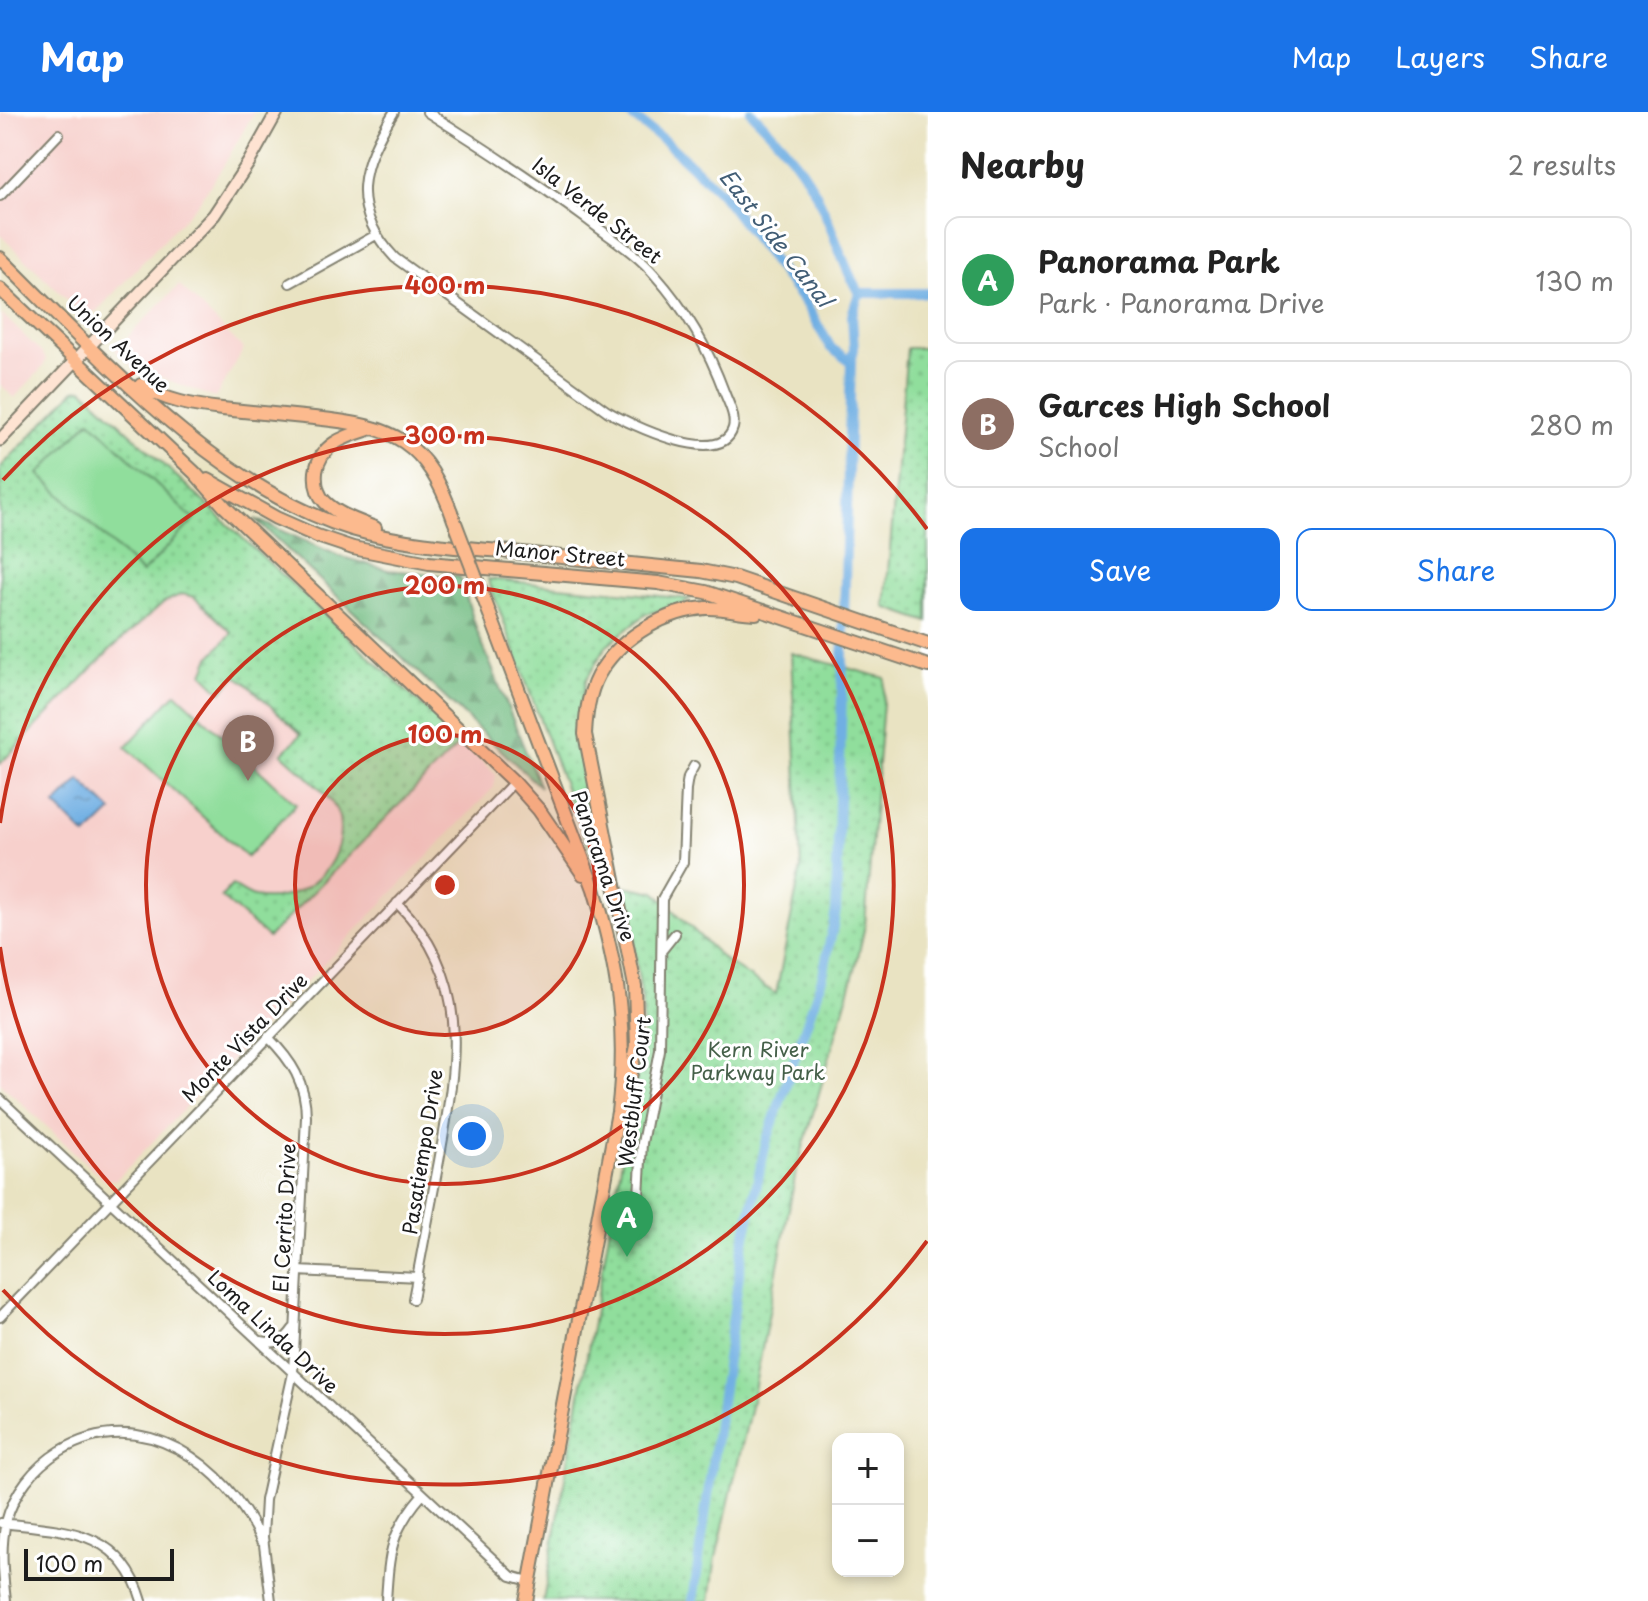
<!DOCTYPE html>
<html lang="en">
<head>
<meta charset="utf-8">
<style>
	body { margin:0; font-family:"Playpen Sans",sans-serif; background:#f6f6f6; color:#222 }
	.controls { position:absolute; right:24px; bottom:24px; display:grid; overflow:hidden; border-radius:16px; box-shadow:0 4px 12px #0003 }
	.controls button { width:72px; height:72px; display:grid; place-items:center; padding:0; border:0; border-bottom:2px solid #e0e0e0; background:#fff; color:#222; font:40px sans-serif }
	.scale { position:absolute; left:24px; bottom:20px; width:150px; box-sizing:border-box; padding-left:8px; border:4px solid #1c1c1c; border-top:0; font-size:22px; line-height:28px; white-space:nowrap; color:#1c1c1c; -webkit-text-stroke:6px #fff; paint-order:stroke }
	.you { position:absolute; left:472px; top:1024px; width:28px; height:28px; margin:-20px; border:6px solid #fff; border-radius:50%; background:#1a73e8; box-shadow:0 0 0 12px #1a73e833 }
	.badge { display:grid; place-items:center; width:52px; height:52px; border-radius:50%; background:#1a73e8; color:#fff; font-size:26px; font-weight:700 }
	.pin { position:absolute; translate:-50% -66px; filter:drop-shadow(0 2px 4px #0008) }
	.pin::after { content:''; position:absolute; top:42px; width:28px; height:24px; background:inherit; clip-path:polygon(0 0,100% 0,50% 100%) }
	.list { margin:0; padding:0; list-style:none }
	h2 { display:flex; justify-content:space-between; align-items:center; height:104px; margin:0; padding:0 32px; font-size:34px }
	h2 small { font-size:26px; font-weight:400; color:#767676 }
	.list li { display:grid; grid-template-columns:52px 1fr auto; gap:24px; align-items:center; box-sizing:border-box; height:128px; margin:0 16px 16px; padding:0 16px; border:2px solid #e0e0e0; border-radius:16px }
	.list b { display:block; font-size:30px; white-space:nowrap }
	.list p { margin:0; font-size:26px; white-space:nowrap; color:#767676 }
	.list em { font-size:26px; font-style:normal; color:#767676 }
	.actions { display:flex; gap:16px; padding:24px 32px }
	.actions a { flex:1; padding:18px 0; border:2px solid #1a73e8; border-radius:16px; text-align:center; font-size:28px; color:#1a73e8 }
	.actions .main { background:#1a73e8; color:#fff }
	.map { position:relative; flex:none; width:928px; height:1489px; overflow:hidden }
	header { display:flex; align-items:center; gap:48px; box-sizing:border-box; height:112px; padding:0 40px; background:#1a73e8; color:#fff }
	header strong { font-size:38px }
	nav { display:flex; gap:44px; margin-inline-start:auto; font-size:28px }
	main { display:flex }
	aside { flex:1; background:#fff }
	.map>svg:first-child { display:block }
	.built { fill:#f7d0cc }
	.grass { fill:url(#grass-dots); stroke:#567d5c; stroke-width:2 }
	.forest { fill:url(#forest-firs); stroke:#486c50; stroke-width:2 }
	.pitch { fill:#90de9c; stroke:#567d5c; stroke-width:2 }
	.water { fill:url(#water-ripples); stroke:#466680; stroke-width:2 }
	.lines { fill:none; stroke-linecap:round; stroke-linejoin:round }
	.canal { stroke:#70afe3; stroke-width:10 }
	.street-casing { stroke:#82806f; stroke-width:12 }
	.secondary-casing { stroke:#82806f; stroke-width:15 }
	.primary-casing { stroke:#82806f; stroke-width:16 }
	.street { stroke:#fff; stroke-width:8 }
	.secondary { stroke:#fee3d2; stroke-width:11 }
	.primary { stroke:#fcba8e; stroke-width:12 }
	.primary-bridge-casing { stroke:#82806f; stroke-width:16; stroke-linecap:butt }
	.primary-bridge { stroke:#fcba8e; stroke-width:12 }
	.ring { fill:none; stroke:#c8321e; stroke-width:4 }
	.labels { text-anchor:middle; stroke-width:6; stroke-linejoin:round; paint-order:stroke }
	.street-label { font-size:20px; fill:#1c1c1c; stroke:#fff }
	.park-label { font-size:20px; fill:#456049; stroke:#fff }
	.water-label { font-size:22px; font-style:italic; fill:#425e76; stroke:#fff }
	.centre { fill:#c8321e; stroke:#fff; stroke-width:4 }
	.ring-label { font-size:24px; text-anchor:middle; font-weight:bold; fill:#c8321e; stroke:#fff; stroke-width:6; stroke-linejoin:round; paint-order:stroke }
</style>
</head>
<body>
<header>
<strong>Map</strong>
<nav><a>Map</a><a>Layers</a><a>Share</a></nav>
</header>
<main>
<div class="map">
<svg width="928" height="1489" viewBox="0 0 928 1489">
	<defs>
		<pattern id="grass-dots" width="8" height="8" patternUnits="userSpaceOnUse" patternTransform="scale(2)"><rect width="8" height="8" fill="#90de9c"/><path d="M2 2h.1M6 6h.1" fill="none" stroke="#7cbe86" stroke-width="1.8" stroke-linecap="round"/></pattern>
		<pattern id="forest-firs" width="22" height="20" patternUnits="userSpaceOnUse" patternTransform="scale(2)"><rect width="22" height="20" fill="#74bd84"/><path d="M5 1l3.5 6h-7zM16 11l3.5 6h-7z" fill="#5e996b"/></pattern>
		<pattern id="water-ripples" width="26" height="14" patternUnits="userSpaceOnUse" patternTransform="scale(2)"><rect width="26" height="14" fill="#70afe3"/><path d="M2 4q2-2 4 0t4 0M15 11q2-2 4 0t4 0" fill="none" stroke="#5b8eb7"/></pattern>
	</defs>
	<rect width="100%" height="100%" fill="#fff"/>
	<filter id="ink" filterUnits="userSpaceOnUse"><feTurbulence type="fractalNoise" baseFrequency=".0125" numOctaves="2"/><feDisplacementMap in="SourceGraphic" scale="16" xChannelSelector="R" yChannelSelector="G"/><feConvolveMatrix kernelMatrix="1 2 1 2 8 2 1 2 1" color-interpolation-filters="sRGB"/></filter>
	<filter id="wash" filterUnits="userSpaceOnUse"><feTurbulence type="fractalNoise" baseFrequency=".006" numOctaves="4" result="noise"/><feDisplacementMap in="SourceGraphic" scale="32" xChannelSelector="R" yChannelSelector="G"/><feGaussianBlur stdDeviation="1.8" result="paint"/><feColorMatrix in="noise" values="0 0 0 0 0 0 0 0 0 0 0 0 0 0 0 0 0 1.4 0 .05"/><feComposite in="paint" operator="in"/></filter>
	<g filter="url(#wash)">
		<rect width="100%" height="100%" fill="#e9e3c2"/>
		<!-- built -->
		<path class="built" d="M 0,0 L 254,0 L 224,53 L 198,91 L 97,199 L 83,203 L 0,123 Z
			M 179,173 L 244,237 L 215,286 L 132,254 L 115,238 Z
			M 2,202 L 43,242 L 46,248 L 43,255 L 14,286 L 0,272 Z
			M 83,277 L 496,663 L 494,675 L 116,1068 L 104,1068 L 0,971 L 0,356 L 75,278 Z"/>
		<!-- grass -->
		<path class="grass" d="M 907,236 L 928,236 L 928,510 L 885,495 Z
			M 83,277 L 461,630 L 268,826 L 221,785 L 232,773 C 239,777 247,783 254,785 C 301,794 347,754 339,706 C 336,686 297,656 282,642 L 301,622 L 245,570 L 236,564 L 221,580 L 203,562 L 210,545 L 232,521 L 194,485 L 182,482 L 164,490 L 110,538 L 0,652 L 0,356 L 75,278 Z
			M 488,467 L 690,487 L 681,493 L 646,502 L 607,533 L 586,568 L 576,619 L 603,747 L 593,751 Z
			M 791,541 L 885,566 L 865,813 L 856,854 L 796,1060 L 751,1294 L 715,1450 L 710,1489 L 543,1489 L 643,930 L 643,895 L 625,774 L 655,780 L 724,848 L 776,882 L 801,756 Z"/>
		<!-- forest -->
		<path class="forest" d="M 255,407 L 339,444 L 388,458 L 460,465 L 477,519 L 540,675 Z"/>
		<!-- pitch -->
		<path class="pitch" d="M 90,308 L 194,408 L 142,461 L 39,362 Z
			M 176,581 L 296,692 L 247,745 L 126,635 Z"/>
		<!-- water -->
		<path class="water" d="M 80,668 L 112,699 L 86,724 L 55,693 Z"/>
		<g class="lines">
			<!-- canal -->
			<path class="canal" d="M 626,0 L 666,30 L 720,80 L 805,191 L 831,236 L 851,250
				M 751,0 C 775,24 798,48 814,78 C 832,111 840,149 859,181
				M 859,181 L 928,181
				M 693,1489 L 743,1134 L 766,1031 L 823,863 L 836,799 L 851,250 L 854,237 L 852,203 L 859,181"/>
		</g>
	</g>
	<g filter="url(#ink)">
		<g class="lines">
			<!-- street casing -->
			<g class="street-casing">
				<path id="street" d="M 394,0 C 361,53 347,95 395,146 L 607,299 C 629,312 721,357 733,316 C 736,305 729,292 725,282 C 708,236 687,199 654,162 C 636,141 611,126 589,109 C 536,70 483,35 427,0
					M 0,84 L 59,22
					M 290,171 L 376,123
					M 397,791 C 474,867 456,953 439,1049 C 430,1095 422,1141 413,1187
					M 663,837 L 675,822
					M 268,925 C 292,949 306,971 306,1005 L 293,1261 L 265,1388 L 263,1425 L 271,1489
					M 0,987 L 511,1464 L 529,1469
					M 602,1093 C 616,1095 629,1098 639,1084 L 642,1031 L 660,938 L 662,787 L 683,750 L 686,677 L 688,665 L 694,654
					M 298,1159 L 418,1165
					M 0,1205 L 514,670
					M 261,1229 C 277,1233 284,1230 293,1217
					M 1,1411 C 64,1418 121,1417 142,1489
					M 6,1489 C 3,1463 0,1436 6,1410 C 14,1380 34,1355 60,1339 C 141,1290 228,1353 261,1429
					M 386,1489 C 389,1442 390,1419 423,1382"/>
			</g>
			<!-- secondary casing -->
			<g class="secondary-casing">
				<path id="secondary" d="M 0,328 L 214,103 L 249,50 L 277,0"/>
			</g>
			<!-- primary casing -->
			<g class="primary-casing">
				<path id="primary" d="M 0,146 C 97,242 218,377 352,417 C 400,431 453,435 502,439 C 568,446 635,452 701,459 L 736,466 L 928,532
					M 0,177 L 195,361 L 225,395 L 514,670 L 539,698 L 583,762
					M 141,273 C 164,289 195,294 222,297 C 253,300 283,303 314,306 C 395,314 426,328 454,408
					M 372,316 C 347,324 320,331 316,360 C 315,371 317,382 325,390 C 338,403 358,409 375,416
					M 208,368 L 276,406 L 317,424 L 353,436 L 429,451 L 658,471 L 706,480 L 928,554
					M 481,479 L 594,777 C 618,854 628,919 618,1000 L 526,1489
					M 626,983 L 637,934 L 635,874 L 585,622 C 586,600 589,576 602,557 C 623,524 668,498 706,496 C 723,495 739,501 756,501"/>
			</g>
			<!-- street -->
			<use href="#street" class="street"/>
			<!-- secondary -->
			<use href="#secondary" class="secondary"/>
			<!-- primary -->
			<use href="#primary" class="primary"/>
			<!-- primary-bridge casing -->
			<g class="primary-bridge-casing">
				<path id="primary-bridge" d="M 454,408 L 481,479"/>
			</g>
			<!-- primary-bridge -->
			<use href="#primary-bridge" class="primary-bridge"/>
		</g>
	</g>
	<!-- distance rings -->
	<circle cx="445" cy="773" r="150" fill="#c8321e" fill-opacity=".12"/>
	<g class="ring">
		<circle cx="445" cy="773" r="150"/>
		<circle cx="445" cy="773" r="299"/>
		<path d="M0 711A449 449 0 1 1 0 835"/>
		<path d="M927 1129A599 599 0 0 1 3 1178M3 368A599 599 0 0 1 927 417"/>
	</g>
	<g class="labels">
		<!-- street labels -->
		<g class="street-label">
			<text transform="translate(597 99) rotate(38)" y="7">Isla Verde Street</text>
			<text transform="translate(118 232) rotate(43)" y="7">Union Avenue</text>
			<text transform="translate(560 442) rotate(5)" y="7">Manor Street</text>
			<text transform="translate(603 754) rotate(71)" y="7">Panorama Drive</text>
			<text transform="translate(245 926) rotate(-46)" y="7">Monte Vista Drive</text>
			<text transform="translate(635 980) rotate(-83)" y="7">Westbluff Court</text>
			<text transform="translate(423 1040) rotate(-81)" y="7">Pasatiempo Drive</text>
			<text transform="translate(285 1106) rotate(-87)" y="7">El Cerrito Drive</text>
			<text transform="translate(273 1220) rotate(43)" y="7">Loma Linda Drive</text>
		</g>
		<!-- park labels -->
		<g class="park-label">
			<text x="758" y="945">Kern River<tspan x="758" dy="23">Parkway Park</tspan></text>
		</g>
		<!-- water labels -->
		<g class="water-label">
			<text transform="translate(776 126) rotate(52)" y="8">East Side Canal</text>
		</g>
	</g>
	<circle cx="445" cy="773" r="12" class="centre"/>
	<g class="ring-label">
		<text x="445" y="182">400 m</text>
		<text x="445" y="332">300 m</text>
		<text x="445" y="482">200 m</text>
		<text x="445" y="631">100 m</text>
	</g>
</svg>
<div class="controls">
<button>+</button>
<button>−</button>
</div>
<div class="scale">100 m</div>
<div class="you"></div>
<div class="pin badge" style="left:627px;top:1145px;background:#2e9e5b">A</div>
<div class="pin badge" style="left:248px;top:669px;background:#8d6e63">B</div>
</div>
<aside>
<h2>Nearby<small>2 results</small></h2>
<ul class="list">
<li><span class="badge" style="background:#2e9e5b">A</span><div><b>Panorama Park</b><p>Park · Panorama Drive</p></div><em>130 m</em></li>
<li><span class="badge" style="background:#8d6e63">B</span><div><b>Garces High School</b><p>School</p></div><em>280 m</em></li>
</ul>
<div class="actions"><a class="main">Save</a><a>Share</a></div>
</aside>
</main>
</body>
</html>
